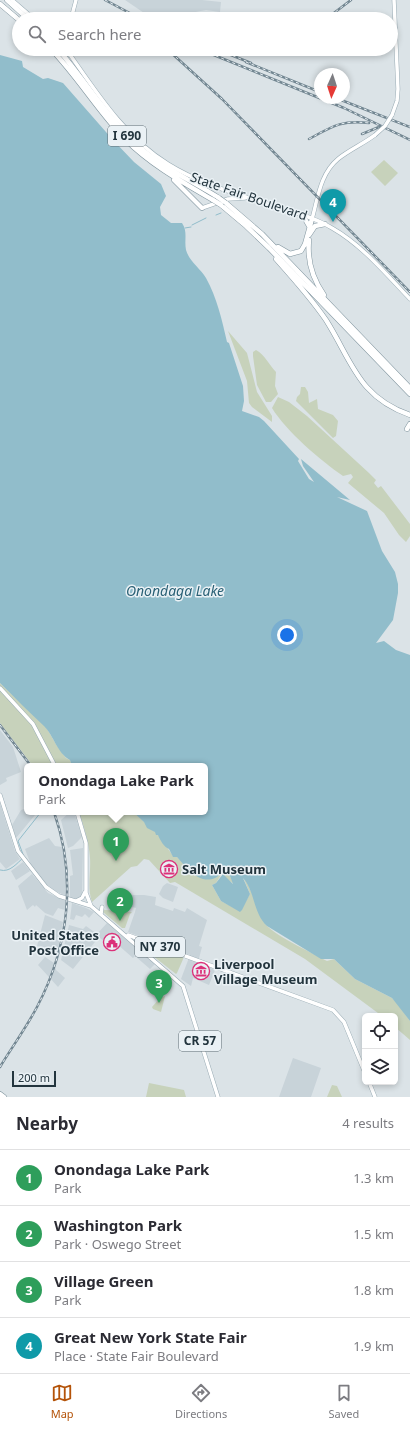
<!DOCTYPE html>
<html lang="en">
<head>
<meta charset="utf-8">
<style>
	body { margin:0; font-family:"Noto Sans",sans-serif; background:#f2f2f3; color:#2b2b33 }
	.controls { position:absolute; right:12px; bottom:12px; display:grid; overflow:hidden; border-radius:6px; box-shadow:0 2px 6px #0003 }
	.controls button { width:36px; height:36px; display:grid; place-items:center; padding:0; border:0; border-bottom:1px solid #e1e1e2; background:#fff; color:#2b2b33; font:20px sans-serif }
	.compass { position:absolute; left:314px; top:68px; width:36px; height:36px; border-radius:50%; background:#fff; box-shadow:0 2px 6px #0003; rotate:183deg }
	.scale { position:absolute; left:12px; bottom:10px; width:44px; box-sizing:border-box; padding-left:4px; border:2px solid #23353e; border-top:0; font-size:11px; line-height:14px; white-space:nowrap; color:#23353e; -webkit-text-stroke:3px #eaf1f5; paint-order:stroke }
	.you { position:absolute; left:287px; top:635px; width:14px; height:14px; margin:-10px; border:3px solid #fff; border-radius:50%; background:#1a73e8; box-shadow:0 0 0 6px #1a73e833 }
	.badge { display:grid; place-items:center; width:26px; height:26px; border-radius:50%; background:#b45309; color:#fff; font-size:13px; font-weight:700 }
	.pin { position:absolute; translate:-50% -33px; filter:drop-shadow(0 1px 2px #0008) }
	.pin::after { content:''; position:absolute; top:21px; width:14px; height:12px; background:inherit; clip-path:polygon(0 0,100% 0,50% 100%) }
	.popup { position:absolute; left:24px; top:763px; width:184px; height:52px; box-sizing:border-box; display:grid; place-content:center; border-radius:6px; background:#fff; filter:drop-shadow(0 1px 3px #0005); font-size:13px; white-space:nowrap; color:#7c7c81 }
	.popup b { font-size:15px; color:#2b2b33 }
	.popup::after { content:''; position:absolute; left:50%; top:100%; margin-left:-8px; border:8px solid transparent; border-top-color:#fff }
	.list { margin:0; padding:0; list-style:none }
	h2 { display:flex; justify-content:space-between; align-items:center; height:52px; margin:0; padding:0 16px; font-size:17px }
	h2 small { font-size:13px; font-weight:400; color:#7c7c81 }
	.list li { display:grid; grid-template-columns:26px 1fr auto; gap:12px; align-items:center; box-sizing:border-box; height:56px; padding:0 16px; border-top:1px solid #e1e1e2 }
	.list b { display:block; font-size:15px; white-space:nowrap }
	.list p { margin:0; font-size:13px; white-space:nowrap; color:#7c7c81 }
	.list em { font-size:13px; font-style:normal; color:#7c7c81 }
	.icon { flex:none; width:22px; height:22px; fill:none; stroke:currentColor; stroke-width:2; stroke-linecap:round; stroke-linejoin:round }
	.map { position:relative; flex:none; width:410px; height:1097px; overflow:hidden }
	.search { position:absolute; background:#fff; box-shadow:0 2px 6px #0003; left:12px; right:12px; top:12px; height:44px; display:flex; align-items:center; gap:10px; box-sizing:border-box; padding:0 14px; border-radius:22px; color:#7c7c81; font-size:15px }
	.sheet { height:276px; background:#fff }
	nav { display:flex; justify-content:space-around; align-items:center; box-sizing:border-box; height:56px; border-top:1px solid #e1e1e2; background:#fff; font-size:11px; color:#7c7c81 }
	nav a { display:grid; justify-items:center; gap:2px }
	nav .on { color:#b45309 }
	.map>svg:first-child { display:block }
	.built { fill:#c8d3d9 }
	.green { fill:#c7d2bb }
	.water { fill:#91bdcb }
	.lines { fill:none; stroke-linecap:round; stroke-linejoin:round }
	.stream { stroke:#91bdcb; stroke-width:1 }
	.major-casing { stroke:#99abb4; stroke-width:4.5 }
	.highway-casing { stroke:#81959f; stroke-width:5.5 }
	.major { stroke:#fff; stroke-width:3.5 }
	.highway { stroke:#fff; stroke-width:4.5 }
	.rail-casing { stroke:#738792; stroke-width:2.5 }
	.rail { stroke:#eaf1f5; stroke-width:1; stroke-dasharray:3; stroke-linecap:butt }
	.major-bridge-casing { stroke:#99abb4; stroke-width:4.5; stroke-linecap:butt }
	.highway-bridge-casing { stroke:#81959f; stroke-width:5.5; stroke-linecap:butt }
	.major-bridge { stroke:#fff; stroke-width:3.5 }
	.highway-bridge { stroke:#fff; stroke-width:4.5 }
	.labels { text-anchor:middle; stroke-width:3; stroke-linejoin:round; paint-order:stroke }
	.shield { fill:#eaf1f5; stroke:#5f6d75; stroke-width:1 }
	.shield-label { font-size:12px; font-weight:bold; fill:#23353e }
	.street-label { font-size:13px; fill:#23353e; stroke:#eaf1f5 }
	.poi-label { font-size:13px; font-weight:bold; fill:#23353e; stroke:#eaf1f5; text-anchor:start }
	.water-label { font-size:14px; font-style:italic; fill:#2a6176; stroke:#eaf1f5 }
</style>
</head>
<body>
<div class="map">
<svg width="410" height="1097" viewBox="0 0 410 1097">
	<rect width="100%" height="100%" fill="#dbe3e7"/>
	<!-- built -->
	<path class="built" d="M 125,0 L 202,0 L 221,2 L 220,12 L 206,10 L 175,16 L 150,17 Z
		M 0,730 L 13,747 L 21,772 L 6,778 L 7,781 L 0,785 Z
		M 0,803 L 15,851 L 20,859 L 6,869 L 0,862 Z
		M 27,808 L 27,812 L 34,812 L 35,815 L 16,838 L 12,825 L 21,810 Z
		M 70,812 L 74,812 L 82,837 L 73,846 L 68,848 L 61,820 Z
		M 49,838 L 55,846 L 62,847 L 67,870 L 66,896 L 49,888 L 40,877 L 31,865 L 25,849 Z
		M 83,848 L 82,896 L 77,899 L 70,898 L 70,876 L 73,875 L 70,850 Z
		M 23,862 L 30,871 L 16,880 L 11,871 Z
		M 32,874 L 48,893 L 66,901 L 65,910 L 58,908 L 53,916 L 45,913 L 36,905 L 35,907 L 33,905 L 27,910 L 18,886 Z
		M 167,883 L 178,887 L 173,902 L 163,898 L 159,894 L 163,886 Z
		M 132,895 L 144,895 L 156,897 L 155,905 L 173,911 L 174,908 L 185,912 L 187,908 L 207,920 L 199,946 L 202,947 L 198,962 L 215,970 L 209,985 L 193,978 L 191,986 L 181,979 L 190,955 L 128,932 L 135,912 L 136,908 L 132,907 Z
		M 72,903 L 86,908 L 94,912 L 89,918 L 85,914 L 82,917 L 76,915 L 74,920 L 70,919 Z
		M 45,915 L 63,922 L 58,949 L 37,946 Z
		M 107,923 L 155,964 L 150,969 L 135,956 L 133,958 L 117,944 L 112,949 L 99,937 L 73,969 L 61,960 L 69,925 L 83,929 L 86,926 L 97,934 Z
		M 45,957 L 54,963 L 56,970 L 65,978 L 58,987 L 38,965 Z
		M 293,1058 L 321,1068 L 311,1097 L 279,1097 Z"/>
	<!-- green -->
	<path class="green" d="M 384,160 L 398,173 L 385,186 L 371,172 Z
		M 228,331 L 247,353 L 257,392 L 272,416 L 272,422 L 252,407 L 249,403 L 247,381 Z
		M 256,350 C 265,355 269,365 276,372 L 275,386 L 278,394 L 271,402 L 266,402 L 257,385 L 253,356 L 253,352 Z
		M 301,387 L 305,387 L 308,392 L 309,403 L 317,399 L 318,409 L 333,415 L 338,421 L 336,436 L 333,438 L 296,401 L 297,397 L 300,394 Z
		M 278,397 L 289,402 L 307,416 L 369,473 L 376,480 L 374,483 L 378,488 L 381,486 L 410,524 L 410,536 L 406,542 L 399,535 L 384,513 L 348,483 L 353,477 L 351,474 L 343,476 C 320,460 286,431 272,408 Z
		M 0,683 L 46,727 L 57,746 L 66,758 L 70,760 L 72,766 L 33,766 L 0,723 Z
		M 79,812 L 133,812 L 158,834 L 173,856 L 177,857 L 195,876 L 218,875 L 223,872 L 230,876 L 234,884 L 221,875 L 216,883 L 212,885 L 221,901 L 240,911 L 250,894 L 243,877 C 252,888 256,908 264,922 C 270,934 313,953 327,961 L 334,959 L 355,979 L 392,998 L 397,1003 L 410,1021 L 410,1040 L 395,1027 L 395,1016 L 382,1016 L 305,959 L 175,882 L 170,883 L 149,860 L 144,859 L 137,866 L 131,867 L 92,902 C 87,888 91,873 90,858 C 89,842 84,827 79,812 Z
		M 103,909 L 105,910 L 132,912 L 130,914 L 125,928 L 122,928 L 103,912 Z
		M 157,948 L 184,957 L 177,973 L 176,974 L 153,956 Z
		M 165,996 L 161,1012 L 153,1009 L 152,1007 L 160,998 Z
		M 149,1083 L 184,1090 L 186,1097 L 146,1097 Z
		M 332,1085 L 337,1086 L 342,1097 L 327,1097 Z"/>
	<!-- water -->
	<path class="water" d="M 0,55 L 22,61 L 23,67 L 43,79 L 48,78 L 63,83 L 113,140 L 134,162 L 161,184 L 166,196 L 160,207 L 161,215 L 171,223 L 182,223 C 188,232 184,240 186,250 C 189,261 200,268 206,278 C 217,298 222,320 227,342 L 229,343 L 243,386 L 244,401 L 242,411 L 259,417 L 264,421 L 299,459 L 298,461 L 309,479 L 314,482 L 303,466 L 301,459 L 350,500 L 337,497 L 367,511 L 382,551 L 395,572 L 398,584 L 398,593 L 393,620 L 376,643 L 384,641 L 396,650 L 410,655 L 410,1021 L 392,998 L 355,979 L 334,959 L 321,959 L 267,926 C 253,913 255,891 243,878 L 250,894 L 242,910 L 240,912 L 221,901 L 212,885 L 216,883 L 223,874 L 233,884 L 230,876 L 223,872 C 219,874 218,877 215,878 C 199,885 186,867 177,857 L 173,857 L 169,849 C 164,847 160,840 158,835 L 156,835 L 155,832 L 147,828 L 144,822 L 133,812 L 205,812 L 205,766 L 72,766 L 70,760 C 57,753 54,736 44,726 C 29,712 15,698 0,683 Z"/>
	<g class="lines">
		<!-- stream -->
		<path class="stream" d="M 216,215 L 221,213
			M 192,225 L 206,218
			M 185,228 L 191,227
			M 0,870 C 10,873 17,863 24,857 L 18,841 L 41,812"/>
		<!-- major casing -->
		<g class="major-casing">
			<path id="major" d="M 12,0 L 34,19
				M 71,19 L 76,0
				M 66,49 C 95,90 124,137 168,164 C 203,186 245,196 283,209 C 300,214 317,219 332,228 C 362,245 386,274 410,299
				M 392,115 L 397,101 L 398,89 L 394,0
				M 202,208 L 228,199 L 245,198
				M 312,219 C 318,198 320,174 338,159 C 349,150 363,144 375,135
				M 0,688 L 33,724 L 55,766
				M 0,795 L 18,851 L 46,887 L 59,896 L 91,906 L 183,986 L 218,1097
				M 77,812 L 86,843 L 86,893 L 91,906
				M 76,901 L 82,898 L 85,892
				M 101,914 L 102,907
				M 128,935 L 333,1010 L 344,1022 L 365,1073
				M 369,1082 L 375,1097"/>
		</g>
		<!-- highway casing -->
		<g class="highway-casing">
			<path id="highway" d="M 7,0 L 28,19
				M 0,4 L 19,20
				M 51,49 C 78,77 98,111 125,139 C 151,165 182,182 213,200
				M 58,49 C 87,83 110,122 144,151 C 167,170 194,182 219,198
				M 174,180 L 202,208
				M 226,203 L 262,234 L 410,388
				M 221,205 L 246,226 L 269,248 L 410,394
				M 301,215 L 305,219 L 309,226
				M 309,235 L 315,226 L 325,224
				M 309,240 C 307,260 312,278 324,295
				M 278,247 L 290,254 L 301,251 L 305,244 L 312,219
				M 276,259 C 293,278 311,298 326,320 C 352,361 358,397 410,415
				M 407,429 L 410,424
				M 0,1094 L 4,1097"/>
		</g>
		<!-- major -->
		<use href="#major" class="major"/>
		<!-- highway -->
		<use href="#highway" class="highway"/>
		<!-- rail casing -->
		<g class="rail-casing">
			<path id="rail" d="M 105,0 L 141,19
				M 326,19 L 351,0
				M 167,49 L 222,99 L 410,292
				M 199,49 L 344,108 L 410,140
				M 216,49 L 251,63
				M 246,62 L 320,92
				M 336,98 L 410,127
				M 362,134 L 379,127
				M 309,139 C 333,126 341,120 369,123
				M 0,725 L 31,766
				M 0,1067 C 12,1047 26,1028 37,1007 C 69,946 77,877 54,812"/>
		</g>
		<!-- rail -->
		<use href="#rail" class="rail"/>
		<!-- major-bridge casing -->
		<g class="major-bridge-casing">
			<path id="major-bridge" d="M 375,135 L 385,126 L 392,115"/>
		</g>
		<!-- highway-bridge casing -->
		<g class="highway-bridge-casing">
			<path id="highway-bridge" d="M 219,198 L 226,203
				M 213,200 L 221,205"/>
		</g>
		<!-- major-bridge -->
		<use href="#major-bridge" class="major-bridge"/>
		<!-- highway-bridge -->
		<use href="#highway-bridge" class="highway-bridge"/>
	</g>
	<!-- icons -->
	<defs>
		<g id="museum-ring" transform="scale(0.9)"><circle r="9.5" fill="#eaf1f5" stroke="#db3179" stroke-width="1.5"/><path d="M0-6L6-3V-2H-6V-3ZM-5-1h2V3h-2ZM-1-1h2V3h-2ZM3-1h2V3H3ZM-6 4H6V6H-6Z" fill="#db3179"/></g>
		<g id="civic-ring" transform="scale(0.9)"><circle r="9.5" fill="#eaf1f5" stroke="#db3179" stroke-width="1.5"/><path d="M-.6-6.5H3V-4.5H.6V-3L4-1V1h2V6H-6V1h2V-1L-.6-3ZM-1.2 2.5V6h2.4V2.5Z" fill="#db3179"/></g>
	</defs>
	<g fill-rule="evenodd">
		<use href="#museum-ring" x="169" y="869"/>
		<use href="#civic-ring" x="112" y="942"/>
		<use href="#museum-ring" x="201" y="971"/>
	</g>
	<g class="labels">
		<!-- shield labels -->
		<g class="shield">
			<rect x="108" y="126" width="38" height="20" rx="3"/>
			<rect x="135" y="937" width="50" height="20" rx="3"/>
			<rect x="179" y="1031" width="42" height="20" rx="3"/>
		</g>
		<g class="shield-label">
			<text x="127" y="140">I 690</text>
			<text x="160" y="951">NY 370</text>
			<text x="200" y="1045">CR 57</text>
		</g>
		<!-- street labels -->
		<g class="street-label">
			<text transform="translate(249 196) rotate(19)" y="5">State Fair Boulevard</text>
		</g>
		<!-- poi labels -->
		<g class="poi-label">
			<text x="182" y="874">Salt Museum</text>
			<text x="99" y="940" text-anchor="end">United States<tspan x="99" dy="15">Post Office</tspan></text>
			<text x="214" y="969">Liverpool<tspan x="214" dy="15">Village Museum</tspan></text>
		</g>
		<!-- water labels -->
		<g class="water-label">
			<text x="175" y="596">Onondaga Lake</text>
		</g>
	</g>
</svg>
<div class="controls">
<button><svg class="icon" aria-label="locate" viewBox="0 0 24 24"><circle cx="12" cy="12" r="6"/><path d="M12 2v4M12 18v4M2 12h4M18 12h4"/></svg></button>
<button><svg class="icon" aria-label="layers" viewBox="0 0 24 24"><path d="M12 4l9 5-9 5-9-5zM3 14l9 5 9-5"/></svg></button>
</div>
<svg class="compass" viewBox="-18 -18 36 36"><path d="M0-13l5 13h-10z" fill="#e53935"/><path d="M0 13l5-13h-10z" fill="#7c7c81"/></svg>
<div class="scale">200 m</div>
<div class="you"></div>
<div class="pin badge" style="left:116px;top:861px;background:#2e9e5b">1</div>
<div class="popup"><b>Onondaga Lake Park</b>Park</div>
<div class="pin badge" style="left:120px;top:921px;background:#2e9e5b">2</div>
<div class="pin badge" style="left:159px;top:1003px;background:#2e9e5b">3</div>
<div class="pin badge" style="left:333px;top:222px;background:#0f9aa8">4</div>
<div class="search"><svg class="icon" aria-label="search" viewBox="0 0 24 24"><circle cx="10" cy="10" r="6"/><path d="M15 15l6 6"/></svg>Search here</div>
</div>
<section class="sheet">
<h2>Nearby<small>4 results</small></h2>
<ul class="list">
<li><span class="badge" style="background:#2e9e5b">1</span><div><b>Onondaga Lake Park</b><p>Park</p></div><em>1.3 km</em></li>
<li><span class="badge" style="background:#2e9e5b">2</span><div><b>Washington Park</b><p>Park · Oswego Street</p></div><em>1.5 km</em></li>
<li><span class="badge" style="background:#2e9e5b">3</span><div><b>Village Green</b><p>Park</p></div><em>1.8 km</em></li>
<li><span class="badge" style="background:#0f9aa8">4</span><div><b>Great New York State Fair</b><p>Place · State Fair Boulevard</p></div><em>1.9 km</em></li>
</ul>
</section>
<nav>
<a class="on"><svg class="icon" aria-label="map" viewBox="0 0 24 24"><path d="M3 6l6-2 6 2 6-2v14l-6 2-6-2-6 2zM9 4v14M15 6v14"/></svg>Map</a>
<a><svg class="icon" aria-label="directions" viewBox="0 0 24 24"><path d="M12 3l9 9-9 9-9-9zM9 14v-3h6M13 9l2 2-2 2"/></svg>Directions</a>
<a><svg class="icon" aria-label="saved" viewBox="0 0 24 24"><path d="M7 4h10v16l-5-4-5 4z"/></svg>Saved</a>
</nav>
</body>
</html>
